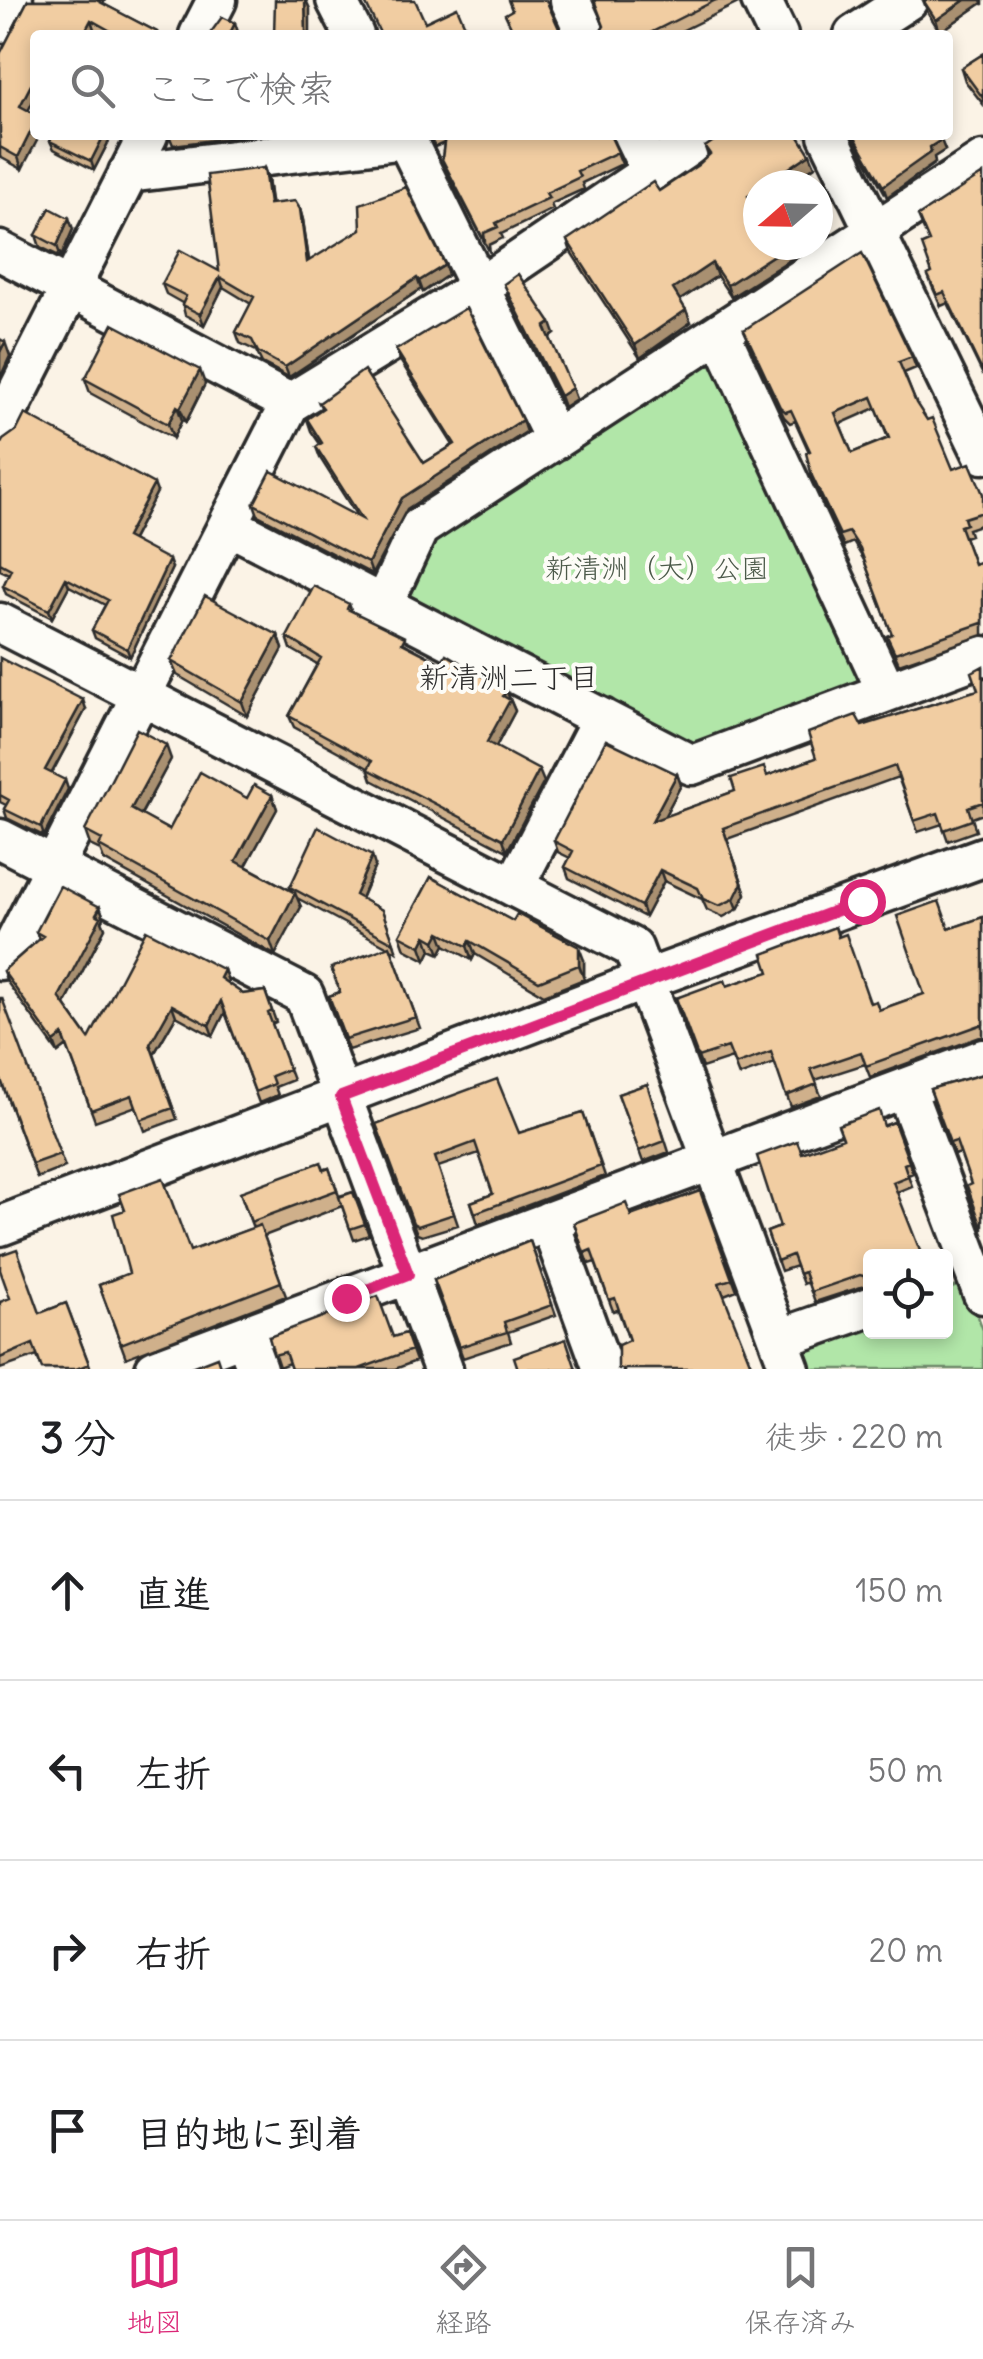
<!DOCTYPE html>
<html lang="ja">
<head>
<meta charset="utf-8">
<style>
	body { margin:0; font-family:Delius,"Klee One",sans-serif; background:#f6f6f6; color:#202124 }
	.controls { position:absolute; right:30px; bottom:30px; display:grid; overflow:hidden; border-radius:10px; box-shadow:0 5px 15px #0003 }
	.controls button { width:90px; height:90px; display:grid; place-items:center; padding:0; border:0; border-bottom:2px solid #e0e0e0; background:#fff; color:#202124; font:50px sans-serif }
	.compass { position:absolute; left:743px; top:170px; width:90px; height:90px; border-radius:50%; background:#fff; box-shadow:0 5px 15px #0003; rotate:250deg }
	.stop { position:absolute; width:30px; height:30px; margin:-22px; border:8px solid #db2777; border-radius:50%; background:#fff }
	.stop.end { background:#db2777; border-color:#fff; box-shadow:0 2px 10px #0008 }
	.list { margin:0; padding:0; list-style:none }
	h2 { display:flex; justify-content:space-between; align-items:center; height:130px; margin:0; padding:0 40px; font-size:42px }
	h2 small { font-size:32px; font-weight:400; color:#757577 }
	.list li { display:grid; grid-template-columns:65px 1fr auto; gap:30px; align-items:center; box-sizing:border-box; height:180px; padding:0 40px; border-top:2px solid #e0e0e0 }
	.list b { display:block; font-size:38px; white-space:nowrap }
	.list em { font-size:32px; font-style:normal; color:#757577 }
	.icon { flex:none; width:55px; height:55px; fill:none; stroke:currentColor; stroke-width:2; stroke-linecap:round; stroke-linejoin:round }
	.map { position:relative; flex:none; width:983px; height:1369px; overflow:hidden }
	.search { position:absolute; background:#fff; box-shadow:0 5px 15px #0003; left:30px; right:30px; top:30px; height:110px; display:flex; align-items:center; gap:25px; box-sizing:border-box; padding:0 35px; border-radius:10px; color:#757577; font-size:38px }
	.sheet { height:850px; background:#fff }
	nav { display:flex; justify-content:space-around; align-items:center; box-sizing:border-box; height:140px; border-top:2px solid #e0e0e0; background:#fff; font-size:28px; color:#757577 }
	nav a { display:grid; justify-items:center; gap:5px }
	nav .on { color:#db2777 }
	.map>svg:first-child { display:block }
	.green { fill:#b1e6a8; stroke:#6e886a; stroke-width:2.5 }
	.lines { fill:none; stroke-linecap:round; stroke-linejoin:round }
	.minor-casing { stroke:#2b2b2b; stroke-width:45 }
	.minor { stroke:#fdfcf7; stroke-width:38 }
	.wall { fill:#cfb08b; stroke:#2b2b2b; stroke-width:2.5; fill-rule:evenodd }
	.shaded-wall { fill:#a99071; stroke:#2b2b2b; stroke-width:2.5 }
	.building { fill:#f1cda2; stroke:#2b2b2b; stroke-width:2.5; fill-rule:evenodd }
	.route { stroke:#db2777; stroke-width:12 }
	.labels { text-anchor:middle; stroke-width:8; stroke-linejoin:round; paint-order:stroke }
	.park-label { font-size:28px; fill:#4c5a4a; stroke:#fdfcf7 }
	.neighbourhood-label { font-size:30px; fill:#2b2b2b; stroke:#fdfcf7 }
</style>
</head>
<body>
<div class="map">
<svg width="983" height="1369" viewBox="0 0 983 1369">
	<rect width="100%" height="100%" fill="#fbf3e6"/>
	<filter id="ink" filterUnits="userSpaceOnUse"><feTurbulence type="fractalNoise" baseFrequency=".01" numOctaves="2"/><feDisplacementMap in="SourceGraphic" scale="20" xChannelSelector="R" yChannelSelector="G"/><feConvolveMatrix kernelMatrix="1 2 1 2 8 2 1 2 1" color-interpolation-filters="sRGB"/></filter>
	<g filter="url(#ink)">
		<!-- green -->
		<path class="green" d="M 710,356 L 868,688 L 695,752 L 404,596 L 430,540 Z
			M 957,1286 L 968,1289 L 983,1330 L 983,1369 L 807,1369 L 800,1349 L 870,1318 L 870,1332 L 946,1332 L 946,1290 Z"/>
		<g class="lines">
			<!-- minor casing -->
			<g class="minor-casing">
				<path id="minor" d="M 336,0 L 354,35
					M 570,0 L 586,35
					M 761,0 L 778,35
					M 0,23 L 13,0
					M 199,35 L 217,0
					M 854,35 L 908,0
					M 404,135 L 555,440
					M 633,135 L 651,172
					M 828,135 L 983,454
					M 128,173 L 406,139
					M 0,251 L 290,403
					M 720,333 L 887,692
					M 0,427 L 148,135
					M 228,525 L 692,765 L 983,656
					M 383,605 L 419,528 L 983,161
					M 0,623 L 633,948 L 790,1369
					M 0,839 L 304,995 L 443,1369
					M 514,887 L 602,718
					M 0,960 L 13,947 L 290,403 L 480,287 L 705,135
					M 905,1088 L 983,1294
					M 549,1221 L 603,1369
					M 0,1226 L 645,980 L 983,857
					M 245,1336 L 257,1369
					M 779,1339 L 870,1307
					M 155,1369 L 983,1059"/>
			</g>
			<!-- minor -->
			<use href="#minor" class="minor"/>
		</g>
		<!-- wall -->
		<path class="wall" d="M 28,0 L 105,0 L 103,4 L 157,32 L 158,35 L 100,35 L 95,32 L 94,35 L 35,35 L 22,169 L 0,157 L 0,54 Z
			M 594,0 L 737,0 L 738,3 L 673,35 L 598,35 L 604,27 Z
			M 923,0 L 983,0 L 983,5 L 982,3 L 940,32 L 928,13 Z
			M 983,54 L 983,104 L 965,81 L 961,68 Z
			M 53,135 L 107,135 L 109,141 L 94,170 L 54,149 L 50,141 Z
			M 169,135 L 253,135 L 173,145 Z
			M 428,135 L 610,135 L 622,164 L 582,183 L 584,189 L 551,204 L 553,209 L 501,234 L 503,238 L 489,245 L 490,253 L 447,171 L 442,159 L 444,143 L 435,147 Z
			M 852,135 L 938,135 L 945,150 L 934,157 L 935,163 L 887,197 Z
			M 705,147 L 815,166 L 755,206 L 758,245 L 810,247 L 731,297 L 717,276 L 680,300 L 691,322 L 640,358 L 571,252 L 567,240 L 659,191 L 698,165 L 708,156 Z
			M 264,168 L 268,179 L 271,204 L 300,209 L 303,220 L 309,261 L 448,275 L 423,292 L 421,289 L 289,377 L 262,363 L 256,351 L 240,343 L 236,332 L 251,304 L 223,287 L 204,325 L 185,315 L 182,303 L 166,294 L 162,284 L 219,271 Z
			M 73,229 L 61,257 L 40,247 L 36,235 Z
			M 928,242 L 983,375 L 948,303 L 941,306 L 932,286 L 928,275 L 932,273 Z
			M 504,284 L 555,334 L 550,338 L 576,399 L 564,407 Z
			M 744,330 L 912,357 L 916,368 L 904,373 L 916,403 L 953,469 L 983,494 L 983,524 L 968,529 L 970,535 L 964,537 L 974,564 L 983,561 L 983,635 L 899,664 L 887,636 L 892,634 L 864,560 L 853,542 L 844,546 L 816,486 L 812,476 L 809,452 L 795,421 L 790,423 L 784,417 ZM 876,408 L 888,438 L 852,453 L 840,424 Z
			M 396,350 L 526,432 L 407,509 L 372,574 L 258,515 L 254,504 L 357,516 L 320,458 L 316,447 L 320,444 L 311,431 L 307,419 L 322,409 L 319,403 L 424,463 L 453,445 L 401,362 Z
			M 85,379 L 205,384 L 186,422 L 182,420 L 173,438 L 90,393 Z
			M 0,446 L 157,492 L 132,540 L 172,568 L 130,657 L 95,638 L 92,630 L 105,605 L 69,586 L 52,618 L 6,594 L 3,586 L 9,574 L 0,570 Z
			M 349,604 L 352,612 L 409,646 L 441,663 L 506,690 L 515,711 L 496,747 L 544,782 L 507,851 L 372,780 L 368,768 L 294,727 L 289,716 L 317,664 L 291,649 L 287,637 Z
			M 278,635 L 283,649 L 247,716 L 177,675 L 171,661 Z
			M 0,658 L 86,709 L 52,773 L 68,789 L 44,836 L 7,818 L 4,809 L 6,805 L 0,802 Z
			M 983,666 L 983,814 L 972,818 L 976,831 L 948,841 L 942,824 L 918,832 L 898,777 L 727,839 L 746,894 L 738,909 L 723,917 L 707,910 L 702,899 L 664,881 L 645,917 L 569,878 L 565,867 L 570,858 L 558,852 L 554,841 L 677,774 L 681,785 L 664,817 L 735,791 L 767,776 L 816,758 L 862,726 L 978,690 Z
			M 171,759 L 141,815 L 169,830 L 247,798 L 272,795 L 277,809 L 246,866 L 292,891 L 290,887 L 375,866 L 361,899 L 382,910 L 397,952 L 391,949 L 420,1028 L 348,1050 L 329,996 L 340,992 L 388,947 L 297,898 L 301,907 L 275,955 L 104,860 L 100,850 L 90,845 L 85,831 Z
			M 431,877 L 584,960 L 584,979 L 544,995 L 475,954 L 472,960 L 445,945 L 440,954 L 431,950 L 426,960 L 405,949 L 400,935 Z
			M 100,907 L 104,918 L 102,921 L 105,928 L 65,1005 L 89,1039 L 224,970 L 228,981 L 227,983 L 243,994 L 265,991 L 276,1022 L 272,1024 L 293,1080 L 275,1087 L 278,1095 L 259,1103 L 225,1012 L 213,1036 L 176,1016 L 154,1054 L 177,1119 L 145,1131 L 136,1106 L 95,1121 L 67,1046 L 58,1053 L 7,982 L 3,971 L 39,939 L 36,932 Z
			M 983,917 L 983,1036 L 870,1077 L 865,1064 L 815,1080 L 821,1096 L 791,1107 L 775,1063 L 739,1076 L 732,1058 L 702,1068 L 676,998 L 727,986 L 769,972 L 835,927 L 870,1003 L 879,1010 L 924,994 L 949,929 Z
			M 983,1074 L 971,1184 L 961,1153 L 954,1155 L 930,1089 Z
			M 0,1078 L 60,1154 L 65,1167 L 37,1178 Z
			M 647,1084 L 669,1152 L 643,1162 L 618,1094 Z
			M 583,1113 L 605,1176 L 478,1224 L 471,1202 L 493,1194 L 479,1153 L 438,1167 L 458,1225 L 422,1236 L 417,1234 L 376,1124 L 519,1133 Z
			M 894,1122 L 913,1173 L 908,1175 L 912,1186 L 897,1192 L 870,1256 L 870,1287 L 864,1286 L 815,1302 L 808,1282 L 803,1284 L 796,1266 L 781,1271 L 767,1232 L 780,1227 L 802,1153 Z
			M 329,1168 L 339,1196 L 353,1192 L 369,1235 L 354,1240 L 342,1206 L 264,1236 L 286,1296 L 126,1358 L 99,1285 L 253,1228 L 240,1192 Z
			M 700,1191 L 737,1290 L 724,1295 L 629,1340 L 618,1310 L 613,1311 L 595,1262 L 589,1264 L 574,1223 L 631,1216 Z
			M 530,1241 L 556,1315 L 508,1332 L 511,1342 L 463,1358 L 434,1280 Z
			M 0,1302 L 40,1313 L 66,1303 L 91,1369 L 42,1369 L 37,1356 L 0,1369 Z
			M 406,1333 L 416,1361 L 395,1369 L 291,1369 L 289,1363 L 279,1367 L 269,1337 L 393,1337 Z"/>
		<!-- shaded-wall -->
		<path class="shaded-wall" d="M 305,0 L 306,0 L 310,9 L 310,35 L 306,35 Z
			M 965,0 L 981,0 L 982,3 L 940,32 L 936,20 Z
			M 91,20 L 95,32 L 94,35 L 83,35 Z
			M 235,23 L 239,35 L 229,35 Z
			M 35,77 L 35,97 L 24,119 L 20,106 Z
			M 35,123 L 35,135 L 40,135 L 22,169 L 18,157 Z
			M 104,135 L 107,135 L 109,141 L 94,170 L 91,161 Z
			M 941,140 L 945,150 L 934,157 L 935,163 L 887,197 L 883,186 L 930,147 Z
			M 810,154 L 815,166 L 787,185 L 764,185 Z
			M 264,168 L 268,179 L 273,215 L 269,204 Z
			M 758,189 L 758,204 L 752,208 L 748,196 Z
			M 300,209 L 303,220 L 311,273 L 307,262 Z
			M 69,218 L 73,229 L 61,257 L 57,246 Z
			M 789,245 L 809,245 L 810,247 L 731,297 L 727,285 Z
			M 712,263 L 717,276 L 677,302 L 673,289 Z
			M 445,265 L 448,275 L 423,292 L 419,281 Z
			M 220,277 L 223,287 L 204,325 L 200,314 Z
			M 417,278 L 421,289 L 289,377 L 285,367 Z
			M 686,310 L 691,322 L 640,358 L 635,345 Z
			M 551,323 L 555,334 L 549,338 L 545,327 Z
			M 5,342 L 10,356 L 0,378 L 0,352 Z
			M 200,370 L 205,384 L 186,422 L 180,408 Z
			M 572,388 L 576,399 L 564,407 L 560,396 Z
			M 177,406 L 182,420 L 173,438 L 168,424 Z
			M 522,420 L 526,432 L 407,509 L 372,574 L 368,563 L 402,498 Z
			M 154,484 L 157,492 L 129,545 L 126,537 Z
			M 169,560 L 172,568 L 130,657 L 127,649 Z
			M 66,578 L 69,586 L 52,618 L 49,610 Z
			M 278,635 L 283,649 L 247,716 L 242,702 Z
			M 506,690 L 515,711 L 492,754 L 487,742 Z
			M 83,700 L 86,709 L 49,778 L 45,770 Z
			M 166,745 L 171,759 L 136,823 L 131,809 Z
			M 539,770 L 544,782 L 507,851 L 503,839 Z
			M 677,774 L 681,785 L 656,832 L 652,821 Z
			M 65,780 L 68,789 L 44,836 L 41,827 Z
			M 272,795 L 277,809 L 241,875 L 236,861 Z
			M 723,828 L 746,894 L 738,909 L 734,899 Z
			M 372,856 L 375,866 L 358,905 L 355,895 Z
			M 660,870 L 664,881 L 645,917 L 641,906 Z
			M 295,893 L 301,907 L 275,955 L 270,941 Z
			M 100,907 L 104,918 L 102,921 L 105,928 L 63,1008 L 59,997 Z
			M 440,932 L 445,945 L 440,954 L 435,941 Z
			M 426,936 L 431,950 L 426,960 L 421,946 Z
			M 470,941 L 475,954 L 472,960 L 467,946 Z
			M 579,947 L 584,960 L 584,979 L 579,965 Z
			M 224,970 L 228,981 L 224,989 L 220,978 Z
			M 221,1001 L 225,1012 L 213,1036 L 209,1025 Z
			M 172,1005 L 176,1016 L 154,1054 L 150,1044 Z
			M 63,1035 L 67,1046 L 58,1053 L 54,1042 Z"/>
		<!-- building -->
		<path class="building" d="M 28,0 L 96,0 L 157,32 L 156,35 L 118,35 L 91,20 L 83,35 L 35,35 L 35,77 L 20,106 L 35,114 L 35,123 L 18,157 L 0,147 L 0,54 Z
			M 275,0 L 305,0 L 306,35 L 274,35 Z
			M 364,0 L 415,0 L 425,22 L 457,7 L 469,35 L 381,35 Z
			M 508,0 L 546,0 L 561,33 L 564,35 L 515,35 L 505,14 L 512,10 Z
			M 594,0 L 716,0 L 646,35 L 598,35 L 604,26 Z
			M 923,0 L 965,0 L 936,20 Z
			M 222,17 L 235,23 L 229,35 L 209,35 Z
			M 983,54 L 983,98 L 961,68 Z
			M 53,135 L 104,135 L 91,161 L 50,141 Z
			M 445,135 L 610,135 L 618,152 L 577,171 L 580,177 L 546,193 L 549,198 L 496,223 L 498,227 L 484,233 L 485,242 L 442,159 Z
			M 722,135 L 798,135 L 810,154 L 764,185 L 758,185 L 758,189 L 748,196 L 758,211 L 758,245 L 789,245 L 727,285 L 712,263 L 673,289 L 686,310 L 635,345 L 567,240 L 653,182 L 659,191 L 698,165 L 710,154 L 705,147 Z
			M 854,135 L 938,135 L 941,140 L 930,147 L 931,152 L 883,186 Z
			M 264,168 L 269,204 L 295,201 L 300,209 L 307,262 L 361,229 L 360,204 L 406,187 L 445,265 L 419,281 L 417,278 L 285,367 L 258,352 L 252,340 L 236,332 L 254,297 L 220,277 L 200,314 L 182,305 L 186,296 L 162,284 L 180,250 L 219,271 L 207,175 Z
			M 983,174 L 983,373 L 944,292 L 937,295 L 928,275 L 932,273 L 922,245 L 929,242 L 918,216 Z
			M 50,208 L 69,218 L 57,246 L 36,235 Z
			M 862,253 L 912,357 L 899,362 L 916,403 L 927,420 L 932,418 L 953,469 L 970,463 L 983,494 L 983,512 L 964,518 L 966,524 L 960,526 L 974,564 L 983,561 L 983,624 L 982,623 L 895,653 L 887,636 L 892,634 L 860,549 L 849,532 L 840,535 L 812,476 L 806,453 L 810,451 L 791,410 L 786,412 L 780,407 L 744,330 ZM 872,397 L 889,438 L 852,453 L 835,413 Z
			M 518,274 L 551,323 L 545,327 L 572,388 L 560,396 L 504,284 Z
			M 466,308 L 522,420 L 402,498 L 368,563 L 254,504 L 271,471 L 362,519 L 316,447 L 322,443 L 307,419 L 323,408 L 319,403 L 364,370 L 424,463 L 455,444 L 396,350 Z
			M 113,324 L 200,370 L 180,408 L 177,406 L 168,424 L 85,379 Z
			M 0,339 L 5,342 L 0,352 Z
			M 25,414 L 154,484 L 126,537 L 169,560 L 127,649 L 92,630 L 108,600 L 66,578 L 49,610 L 3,586 L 11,569 L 0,563 L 0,446 L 3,440 L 17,430 Z
			M 314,586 L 349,604 L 347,609 L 405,637 L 402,643 L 441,663 L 446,654 L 506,690 L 503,696 L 510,700 L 487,742 L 539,770 L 503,839 L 368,769 L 372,761 L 289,716 L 321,658 L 287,637 Z
			M 205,596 L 278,635 L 242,702 L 171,661 Z
			M 0,658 L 83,700 L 45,770 L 65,780 L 41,827 L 4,809 L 9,800 L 0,795 Z
			M 983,666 L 983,802 L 968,807 L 972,820 L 944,830 L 938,813 L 914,821 L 895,766 L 723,828 L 742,883 L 734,899 L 719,906 L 703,899 L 698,888 L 660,870 L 641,906 L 565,867 L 573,851 L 554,841 L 606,740 L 677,774 L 652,821 L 735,791 L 731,778 L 764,767 L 767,776 L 816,758 L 808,733 L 856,715 L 862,726 L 978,690 L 972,672 Z
			M 137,729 L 166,745 L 131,809 L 169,830 L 200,772 L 247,798 L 254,785 L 272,795 L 236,861 L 295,893 L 270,941 L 99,846 L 102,840 L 85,831 Z
			M 318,827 L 372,856 L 355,895 L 382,910 L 394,943 L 290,887 Z
			M 431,877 L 513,921 L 517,914 L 579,947 L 579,965 L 539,981 L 470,941 L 467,946 L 440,932 L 435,941 L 426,936 L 421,946 L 400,935 Z
			M 60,886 L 100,907 L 96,914 L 101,917 L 59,997 L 89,1039 L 146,930 L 224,970 L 220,978 L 243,994 L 265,991 L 272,1011 L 268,1013 L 289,1069 L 271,1076 L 274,1084 L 255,1092 L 221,1001 L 209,1025 L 172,1005 L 150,1044 L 173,1108 L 141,1120 L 132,1095 L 91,1110 L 63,1035 L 54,1042 L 3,971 L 43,936 L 36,932 Z
			M 939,901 L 949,929 L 983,917 L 983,1024 L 866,1066 L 861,1052 L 811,1069 L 817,1084 L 786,1096 L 771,1052 L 735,1065 L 728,1047 L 698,1057 L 676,998 L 725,980 L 727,986 L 769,972 L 763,954 L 835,927 L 838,937 L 846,934 L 870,1003 L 876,1001 L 879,1010 L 924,994 L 897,916 Z
			M 390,946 L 416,1017 L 345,1039 L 329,996 L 340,992 L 331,968 Z
			M 0,998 L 2,998 L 60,1154 L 32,1164 L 0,1077 Z
			M 983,1074 L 983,1230 L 967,1186 L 971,1184 L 956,1141 L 950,1143 L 930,1089 Z
			M 497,1079 L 519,1133 L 583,1113 L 601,1166 L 475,1213 L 471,1202 L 493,1194 L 475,1142 L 435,1157 L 454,1214 L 418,1226 L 413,1223 L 376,1124 Z
			M 647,1084 L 665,1141 L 639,1151 L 618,1094 Z
			M 879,1110 L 884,1126 L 894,1122 L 909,1162 L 904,1164 L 908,1176 L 893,1182 L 922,1256 L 870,1256 L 870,1278 L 860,1275 L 811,1292 L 804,1272 L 799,1274 L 792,1255 L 777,1261 L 767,1232 L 780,1227 L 757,1156 L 797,1141 L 802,1153 L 843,1138 L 838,1125 Z
			M 321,1162 L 324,1170 L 329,1168 L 337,1190 L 251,1222 L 240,1192 Z
			M 163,1178 L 190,1251 L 260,1225 L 281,1282 L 121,1344 L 99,1285 L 129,1273 L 113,1214 L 125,1210 L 119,1194 Z
			M 700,1191 L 732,1279 L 719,1283 L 753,1369 L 618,1369 L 618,1345 L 629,1340 L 615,1298 L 609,1300 L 591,1250 L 584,1253 L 574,1223 L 626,1203 L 631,1216 Z
			M 353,1192 L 365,1224 L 350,1229 L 339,1197 Z
			M 530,1241 L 552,1305 L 504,1322 L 507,1332 L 459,1347 L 434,1280 Z
			M 17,1249 L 40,1313 L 66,1303 L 89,1364 L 76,1369 L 42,1369 L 33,1344 L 0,1358 L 0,1302 L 10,1298 L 0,1270 L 0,1255 Z
			M 378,1296 L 393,1337 L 406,1333 L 412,1350 L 359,1369 L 291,1369 L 285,1352 L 274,1355 L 269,1337 Z
			M 566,1339 L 576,1369 L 518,1369 L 514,1357 Z
			M 217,1357 L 221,1369 L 186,1369 Z"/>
	</g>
	<g class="lines" filter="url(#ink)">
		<!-- route -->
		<path class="route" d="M 346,1298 L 408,1274 L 341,1097 L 862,901"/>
	</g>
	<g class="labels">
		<!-- park labels -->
		<g class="park-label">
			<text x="657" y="578">新清洲（大）公園</text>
		</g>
		<!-- neighbourhood labels -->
		<g class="neighbourhood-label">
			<text x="509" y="688">新清洲二丁目</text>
		</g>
	</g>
</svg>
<div class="controls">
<button><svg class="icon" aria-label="locate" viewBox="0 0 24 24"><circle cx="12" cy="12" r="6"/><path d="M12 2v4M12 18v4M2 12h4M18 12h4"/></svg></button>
</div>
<svg class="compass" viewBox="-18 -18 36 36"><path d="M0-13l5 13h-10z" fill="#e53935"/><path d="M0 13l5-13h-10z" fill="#757577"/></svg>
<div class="stop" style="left:862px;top:901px"></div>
<div class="stop end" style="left:346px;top:1298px"></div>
<div class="search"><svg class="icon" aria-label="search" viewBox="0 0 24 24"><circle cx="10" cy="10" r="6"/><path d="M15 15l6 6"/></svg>ここで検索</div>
</div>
<section class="sheet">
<h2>3 分<small>徒歩 · 220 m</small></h2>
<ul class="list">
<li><svg class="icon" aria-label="ahead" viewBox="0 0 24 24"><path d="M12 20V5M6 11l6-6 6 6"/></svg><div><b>直進</b></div><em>150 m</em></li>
<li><svg class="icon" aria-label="left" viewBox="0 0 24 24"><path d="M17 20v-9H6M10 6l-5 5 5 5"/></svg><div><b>左折</b></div><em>50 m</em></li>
<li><svg class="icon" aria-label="right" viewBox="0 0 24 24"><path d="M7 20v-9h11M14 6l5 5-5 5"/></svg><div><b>右折</b></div><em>20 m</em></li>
<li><svg class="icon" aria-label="arrive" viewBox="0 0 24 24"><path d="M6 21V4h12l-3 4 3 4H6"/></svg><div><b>目的地に到着</b></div></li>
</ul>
</section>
<nav>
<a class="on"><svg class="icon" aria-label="map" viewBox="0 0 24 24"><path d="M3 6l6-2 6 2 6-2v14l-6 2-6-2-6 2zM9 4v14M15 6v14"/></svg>地図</a>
<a><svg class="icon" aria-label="directions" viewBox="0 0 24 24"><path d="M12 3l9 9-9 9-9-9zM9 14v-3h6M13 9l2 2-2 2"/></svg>経路</a>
<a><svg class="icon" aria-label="saved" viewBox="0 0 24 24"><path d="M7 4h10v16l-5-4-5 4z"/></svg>保存済み</a>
</nav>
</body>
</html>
